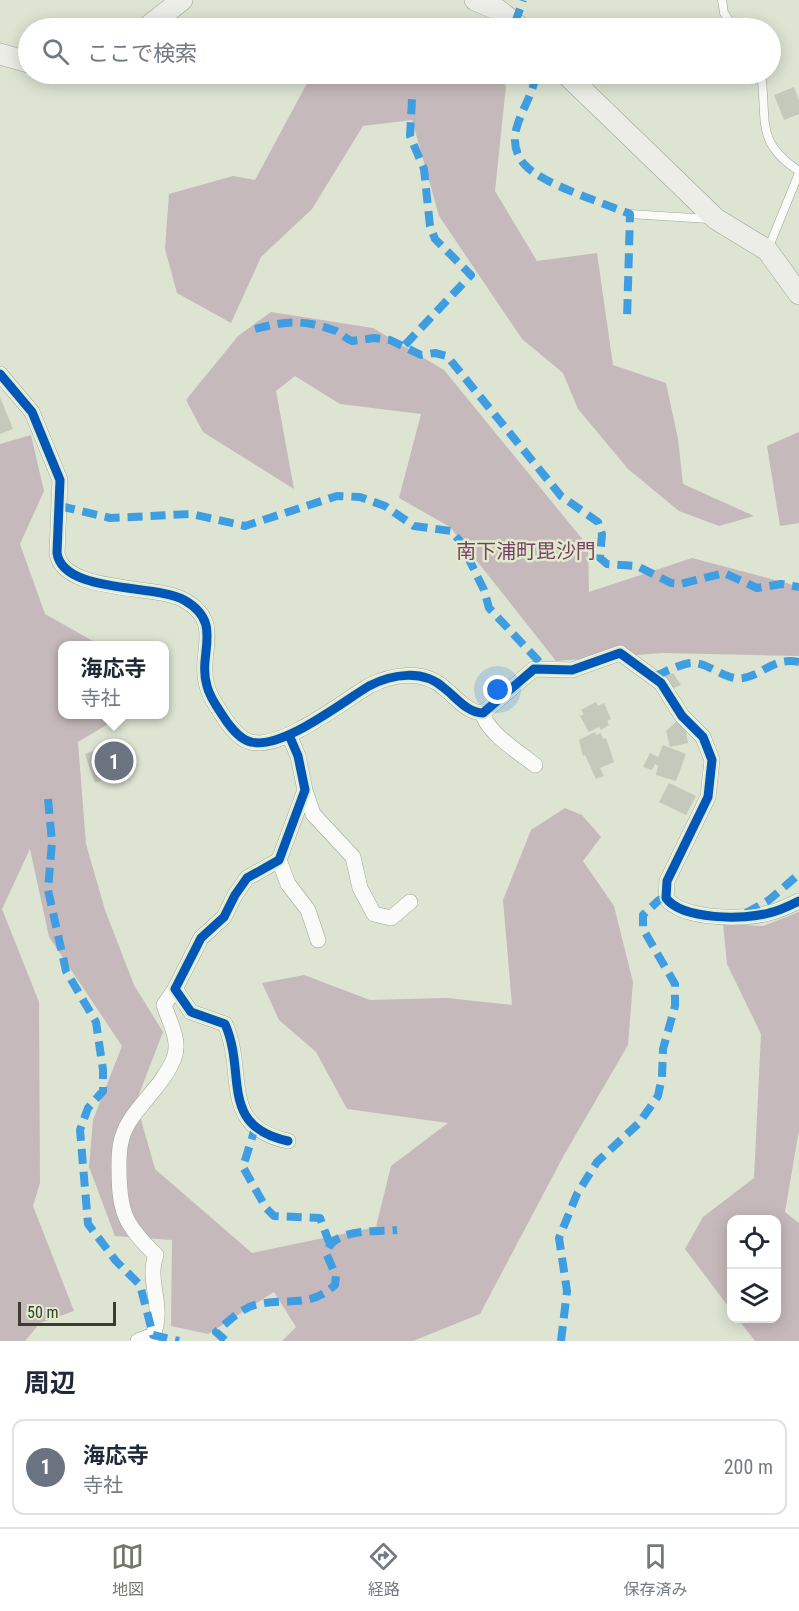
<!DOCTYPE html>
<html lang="ja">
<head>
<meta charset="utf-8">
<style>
	body { margin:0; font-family:"Roboto Condensed","Noto Sans JP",sans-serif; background:#f2f2f3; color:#1f2937 }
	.controls { position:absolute; right:18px; bottom:18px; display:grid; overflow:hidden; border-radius:12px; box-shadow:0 3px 15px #0003 }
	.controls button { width:54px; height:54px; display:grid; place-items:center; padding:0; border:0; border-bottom:2px solid #e0e1e3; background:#fff; color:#1f2937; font:30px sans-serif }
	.scale { position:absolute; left:18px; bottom:15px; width:98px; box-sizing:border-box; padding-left:6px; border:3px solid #383d30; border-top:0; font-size:16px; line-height:21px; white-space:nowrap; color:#383d30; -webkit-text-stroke:4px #dfebcb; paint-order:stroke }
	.you { position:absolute; left:498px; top:690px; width:21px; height:21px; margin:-15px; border:4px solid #fff; border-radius:50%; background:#1a73e8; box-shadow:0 0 0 9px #1a73e833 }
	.badge { display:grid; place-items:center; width:39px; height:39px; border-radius:50%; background:#727769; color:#fff; font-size:20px; font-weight:700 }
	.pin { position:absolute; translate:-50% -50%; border:3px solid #fff; box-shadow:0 2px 6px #0006 }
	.popup { position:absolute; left:58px; top:641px; width:111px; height:78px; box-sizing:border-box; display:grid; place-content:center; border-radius:12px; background:#fff; filter:drop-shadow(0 2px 4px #0005); font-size:20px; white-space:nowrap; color:#747a83 }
	.popup b { font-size:22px; color:#1f2937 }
	.popup::after { content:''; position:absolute; left:50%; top:100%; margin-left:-12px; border:12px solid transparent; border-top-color:#fff }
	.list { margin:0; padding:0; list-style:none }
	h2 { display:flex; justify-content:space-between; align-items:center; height:78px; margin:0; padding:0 24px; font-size:26px }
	h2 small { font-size:20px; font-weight:400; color:#747a83 }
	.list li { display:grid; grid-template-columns:39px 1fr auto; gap:18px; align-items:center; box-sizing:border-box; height:96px; margin:0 12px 12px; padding:0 12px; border:2px solid #e0e1e3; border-radius:12px }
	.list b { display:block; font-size:22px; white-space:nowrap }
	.list p { margin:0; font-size:20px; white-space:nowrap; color:#747a83 }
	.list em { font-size:20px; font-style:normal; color:#747a83 }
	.icon { flex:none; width:33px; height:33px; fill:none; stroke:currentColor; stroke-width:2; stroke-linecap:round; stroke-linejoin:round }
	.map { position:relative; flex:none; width:799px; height:1341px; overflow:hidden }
	.search { position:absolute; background:#fff; box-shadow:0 3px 15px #0003; left:18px; right:18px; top:18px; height:66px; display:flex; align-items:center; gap:15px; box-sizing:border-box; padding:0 21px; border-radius:33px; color:#747a83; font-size:22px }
	.sheet { height:186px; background:#fff }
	nav { display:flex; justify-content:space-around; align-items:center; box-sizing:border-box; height:84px; border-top:2px solid #e0e1e3; background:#fff; font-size:16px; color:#747a83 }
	nav a { display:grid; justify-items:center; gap:3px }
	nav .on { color:#727769 }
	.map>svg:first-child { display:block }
	.forest { fill:#c6b9bb }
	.building { fill:#c4c9bb }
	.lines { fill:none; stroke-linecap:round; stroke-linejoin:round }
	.lane-casing { stroke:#9fa597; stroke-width:9 }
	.street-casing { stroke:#9fa597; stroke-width:16 }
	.secondary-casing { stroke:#9fa597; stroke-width:22 }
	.lane { stroke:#fafbf8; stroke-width:8 }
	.street { stroke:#fafbf8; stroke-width:15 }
	.secondary { stroke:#ebede6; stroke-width:21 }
	.quiet { stroke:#3e9ee1; stroke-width:8; stroke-dasharray:15 8; stroke-linecap:butt }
	.cycleway-casing { stroke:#dfebcb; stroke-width:13 }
	.cycleway { stroke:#0057b8; stroke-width:9 }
	.labels { text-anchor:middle; stroke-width:5; stroke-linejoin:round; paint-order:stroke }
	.quarter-label { font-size:20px; fill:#793e69; stroke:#dfebcb }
</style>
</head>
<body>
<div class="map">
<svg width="799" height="1341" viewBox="0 0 799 1341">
	<rect width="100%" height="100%" fill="#dde4d2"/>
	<!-- forest -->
	<path class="forest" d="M 312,74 L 495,74 L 506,86 L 495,191 L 537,261 L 597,253 L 613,365 L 666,383 L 678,439 L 683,484 L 754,516 L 719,526 L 679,511 L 628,469 L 578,409 L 563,373 L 522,339 L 439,216 L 412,120 L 363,126 L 312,209 L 261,257 L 231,323 L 177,293 L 165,249 L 169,194 L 233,176 L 255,180 Z
		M 271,312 L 373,328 L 444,370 L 588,546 L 589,592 L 692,558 L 790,584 L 799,588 L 799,656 L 663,653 L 556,661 L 450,527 L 399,498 L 421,414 L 340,404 L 295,376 L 276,391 L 294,489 L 203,432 L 186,400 L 238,336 Z
		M 799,432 L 799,523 L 780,526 L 767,446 Z
		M 31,435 L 44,491 L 20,544 L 45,614 L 100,645 L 63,646 L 63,714 L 123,715 L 78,742 L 86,844 L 105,910 L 134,985 L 163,1032 L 136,1102 L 155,1169 L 252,1253 L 376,1227 L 391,1166 L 448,1123 L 347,1109 L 316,1052 L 279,1020 L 262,983 L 304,975 L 370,1000 L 447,998 L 512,1005 L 503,900 L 531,830 L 565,808 L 582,815 L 601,837 L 583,861 L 614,906 L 633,982 L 628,1045 L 564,1155 L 480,1314 L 413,1341 L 282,1341 L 296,1327 L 274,1292 L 208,1334 L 171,1326 L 172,1240 L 115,1236 L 89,1167 L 93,1120 L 122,1046 L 49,937 L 30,849 L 2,909 L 39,1002 L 40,1183 L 33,1206 L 74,1311 L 40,1323 L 25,1341 L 0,1341 L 0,444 Z
		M 799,912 L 799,1130 L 785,1212 L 799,1223 L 799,1341 L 755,1341 L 738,1319 L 776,1318 L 776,1220 L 732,1220 L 731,1310 L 685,1249 L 703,1217 L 754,1178 L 761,1034 L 727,964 L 723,924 L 763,926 Z"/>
	<!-- building -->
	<path class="building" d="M 794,87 L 799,101 L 799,114 L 784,120 L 774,95 Z
		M 0,397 L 13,429 L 0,434 Z
		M 673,673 L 681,685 L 671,689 L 665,676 Z
		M 596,702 L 598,706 L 604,703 L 611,719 L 607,721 L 609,725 L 601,730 L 599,727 L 589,732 L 580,716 L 584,714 L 581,710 Z
		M 679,719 L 685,727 L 688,743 L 670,747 L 666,731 Z
		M 595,732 L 596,735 L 601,733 L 603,739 L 606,738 L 614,762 L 600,768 L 604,776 L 596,779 L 585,755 L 583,756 L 579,740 Z
		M 113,744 L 124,772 L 95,783 L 85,754 Z
		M 663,745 L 686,754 L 676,781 L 656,775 L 658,766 L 655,764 L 652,770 L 643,767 L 650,753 L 658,757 Z
		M 669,783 L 696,796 L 686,815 L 659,802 Z"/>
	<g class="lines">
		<!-- lane casing -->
		<g class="lane-casing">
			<path id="lane" d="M 722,0 L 724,13 L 734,28
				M 761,74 C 768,119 754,142 799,171
				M 630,214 L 709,219
				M 768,249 L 799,173"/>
		</g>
		<!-- street casing -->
		<g class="street-casing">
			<path id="street" d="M 0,374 L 32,412 L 60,480 L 57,553 C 63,594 156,584 184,600 C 225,623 197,653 207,686 C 210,699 220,711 227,722 C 233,730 241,740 251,742 C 282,750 342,702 369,686 C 392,674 423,669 444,688 C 456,697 467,713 483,713 L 534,669 L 572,670 L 620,653 L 661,683 L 682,716 L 703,737 L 712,760 L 708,797 L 667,881 L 666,898 C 682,920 744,920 769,913 C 779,911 789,906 799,901
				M 483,713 C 485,731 521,754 535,765
				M 305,790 L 313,814 L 353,857 L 360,888 L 374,914 L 391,918 L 410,902
				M 279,860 L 288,884 L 308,910 L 318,940
				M 288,1141 C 218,1126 247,1073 225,1024 L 191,1012 L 175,989 L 201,938 L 224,917 L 235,895 L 247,878 L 279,860 L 305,790 L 298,756 L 289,735
				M 138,1341 L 153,1335 C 165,1306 146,1281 156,1255 C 124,1224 119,1212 119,1166 C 119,1150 120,1137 129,1122 C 142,1101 165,1082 174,1058 C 181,1041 169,1021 164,1005 L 175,989"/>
		</g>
		<!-- secondary casing -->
		<g class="secondary-casing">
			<path id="secondary" d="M 475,0 L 498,10 L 521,28
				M 146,28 L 182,0
				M 0,54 L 28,62
				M 566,74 L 716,219 L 767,250 L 799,294"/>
		</g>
		<!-- lane -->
		<use href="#lane" class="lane"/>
		<!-- street -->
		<use href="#street" class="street"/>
		<!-- secondary -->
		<use href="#secondary" class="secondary"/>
		<!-- quiet -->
		<path class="quiet" d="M 515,23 L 523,0
			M 536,74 C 533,95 521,110 516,130 C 513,142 516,156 525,165 C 542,184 604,203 630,214 L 627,320
			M 255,329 C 286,321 305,319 336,331 C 342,334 346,339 352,341 L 374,338 L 390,340 L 421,355 L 435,353 L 447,356 L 561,496 L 598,522 L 602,534 L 600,558 L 607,564 L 637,566 L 671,583 L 681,584 L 724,573 L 757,588 L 781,584 L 799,587
			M 405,345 L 471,275 L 435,239 L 430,226 L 424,169 L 410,136 L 412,99
			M 60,506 L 110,518 L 191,514 L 245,526 L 337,496 L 360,497 L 385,506 L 414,526 L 451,531 L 460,541 L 484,590 L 489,608 L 546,669
			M 655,676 C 665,672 678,665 690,663 C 708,661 724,681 743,678 C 765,674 773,657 799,662
			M 48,799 L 52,842 L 48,890 L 66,971 L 96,1022 L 103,1070 L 103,1091 L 88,1108 L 80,1130 L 88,1224 L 116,1261 L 140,1285 L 153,1335 L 179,1341
			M 746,913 L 769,900 L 799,874
			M 256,1125 L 243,1167 L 266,1208 L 274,1216 L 320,1218 L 329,1242
			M 225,1340 L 216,1332 C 229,1321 242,1307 259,1304 C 290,1298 309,1308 335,1285 L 336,1276 L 326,1253 C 334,1228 373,1232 397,1230
			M 561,1341 L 567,1291 L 559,1238 L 577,1194 L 597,1162 L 639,1123 L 658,1096 L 662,1077 L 663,1049 L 675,1006 L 675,984 L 643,929 L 643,915 L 659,900 L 666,898"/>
		<!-- cycleway casing -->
		<g class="cycleway-casing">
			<path id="cycleway" d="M 0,374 L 32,412 L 60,480 L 57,553 C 63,594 156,584 184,600 C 225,623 197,653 207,686 C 210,699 220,711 227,722 C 233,730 241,740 251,742 C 282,750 342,702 369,686 C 392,674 423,669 444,688 C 456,697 467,713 483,713 L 534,669 L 572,670 L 620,653 L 661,683 L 682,716 L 703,737 L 712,760 L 708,797 L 667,881 L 666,898 C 682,920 744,920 769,913 C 779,911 789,906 799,901
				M 288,1141 C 218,1126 247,1073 225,1024 L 191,1012 L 175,989 L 201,938 L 224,917 L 235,895 L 247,878 L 279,860 L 305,790 L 298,756 L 289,735"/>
		</g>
		<!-- cycleway -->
		<use href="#cycleway" class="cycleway"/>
	</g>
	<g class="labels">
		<!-- quarter labels -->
		<g class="quarter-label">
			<text x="526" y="558">南下浦町毘沙門</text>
		</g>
	</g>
</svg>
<div class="controls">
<button><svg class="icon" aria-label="locate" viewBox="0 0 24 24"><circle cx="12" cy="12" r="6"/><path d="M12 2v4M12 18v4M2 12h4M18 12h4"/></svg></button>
<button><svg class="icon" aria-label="layers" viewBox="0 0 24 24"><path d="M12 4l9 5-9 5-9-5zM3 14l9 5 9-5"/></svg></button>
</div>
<div class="scale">50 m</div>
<div class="you"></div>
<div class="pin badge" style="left:114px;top:761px;background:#6b7280">1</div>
<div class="popup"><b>海応寺</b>寺社</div>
<div class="search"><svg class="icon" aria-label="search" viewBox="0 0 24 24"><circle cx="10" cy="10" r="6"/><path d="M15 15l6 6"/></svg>ここで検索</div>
</div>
<section class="sheet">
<h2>周辺<small></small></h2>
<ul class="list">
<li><span class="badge" style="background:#6b7280">1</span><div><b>海応寺</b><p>寺社</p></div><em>200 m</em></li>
</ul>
</section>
<nav>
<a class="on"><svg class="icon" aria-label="map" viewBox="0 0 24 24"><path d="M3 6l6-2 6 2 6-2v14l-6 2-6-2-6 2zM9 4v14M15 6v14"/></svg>地図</a>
<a><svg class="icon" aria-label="directions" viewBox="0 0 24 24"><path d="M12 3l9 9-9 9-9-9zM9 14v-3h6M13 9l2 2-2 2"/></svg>経路</a>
<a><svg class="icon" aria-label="saved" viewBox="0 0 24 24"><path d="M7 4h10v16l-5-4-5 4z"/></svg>保存済み</a>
</nav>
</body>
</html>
